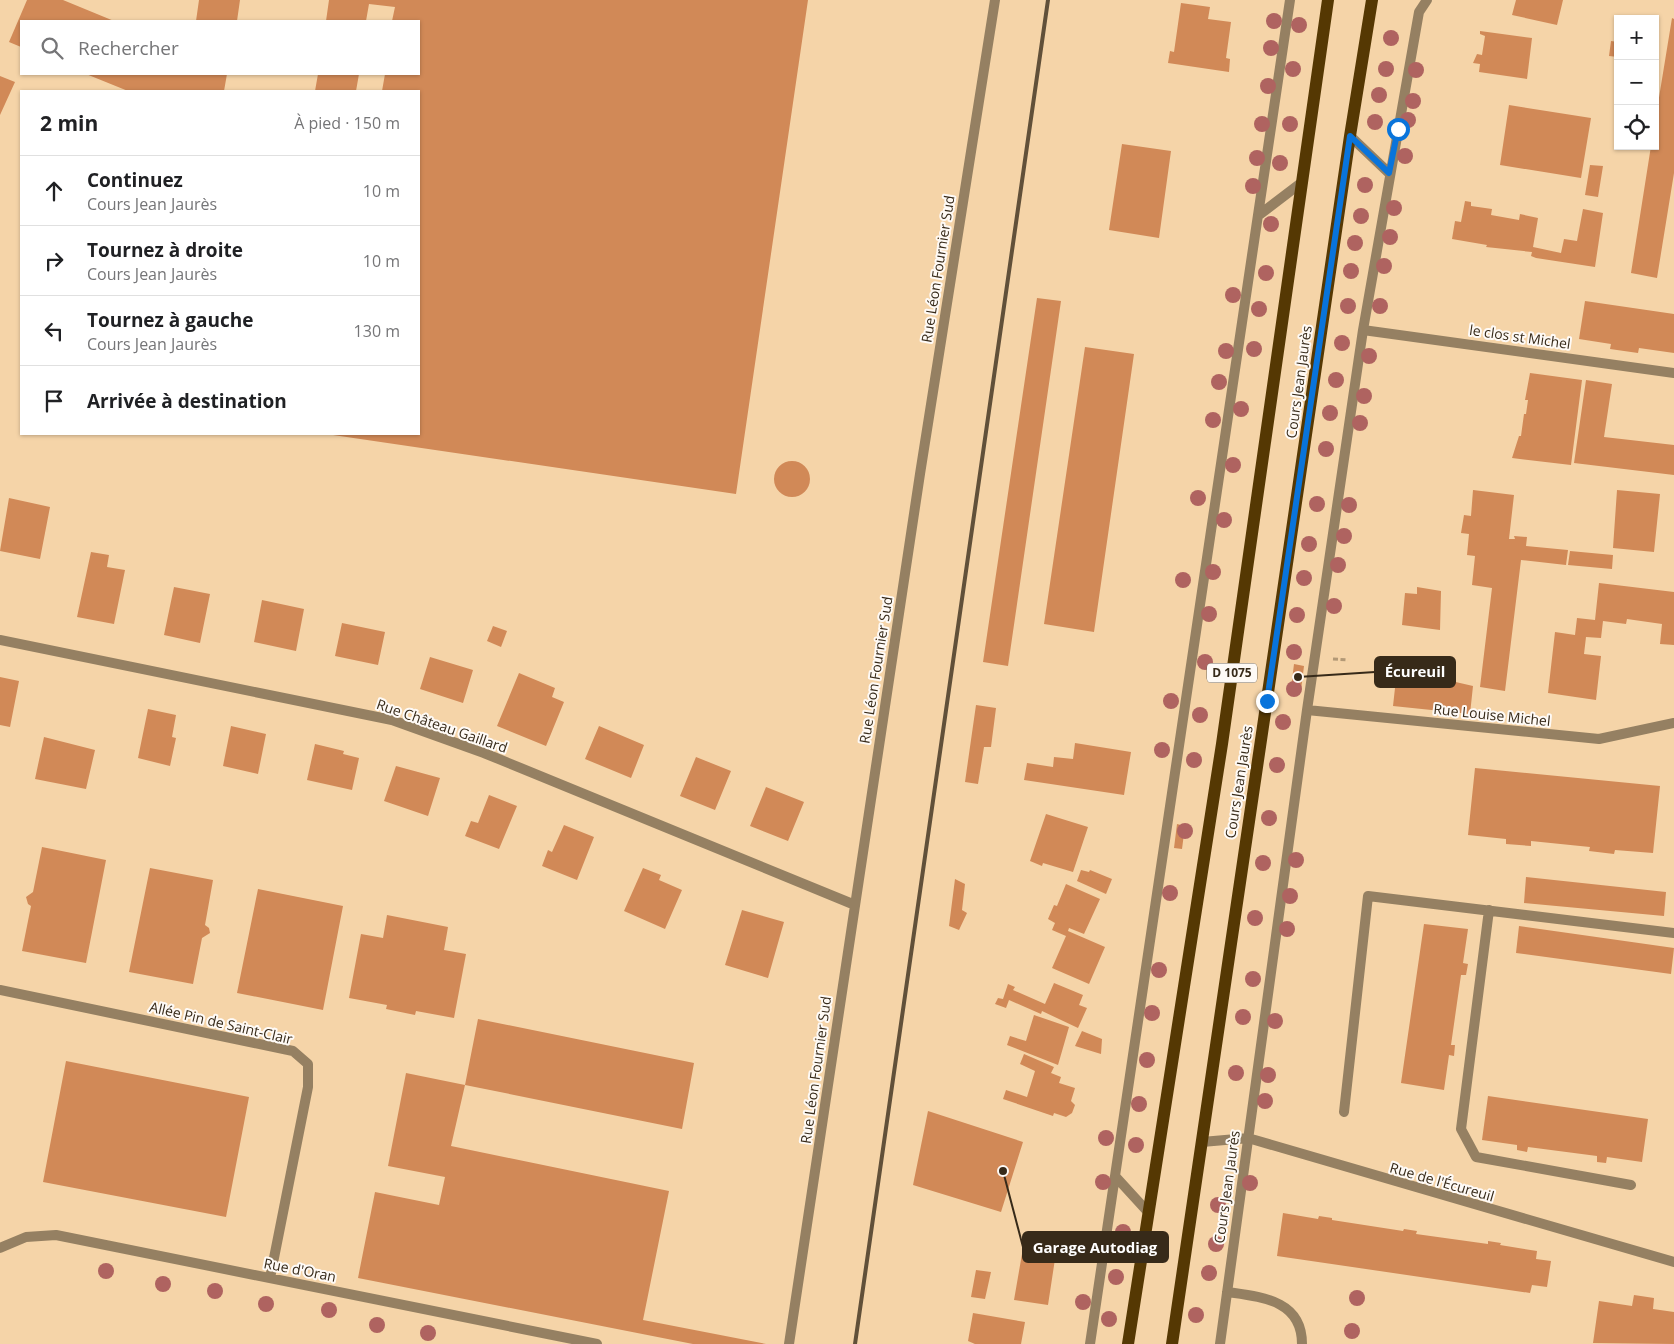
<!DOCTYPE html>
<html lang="fr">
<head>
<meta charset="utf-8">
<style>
	body { margin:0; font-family:"Open Sans",sans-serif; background:#f6f6f6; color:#202124 }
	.controls { position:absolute; right:15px; top:15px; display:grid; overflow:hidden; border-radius:0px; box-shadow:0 1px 4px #0004 }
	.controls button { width:45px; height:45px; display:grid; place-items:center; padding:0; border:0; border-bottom:1px solid #e0e0e0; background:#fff; color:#202124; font:25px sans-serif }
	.stop { position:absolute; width:15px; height:15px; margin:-11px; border:4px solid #0974db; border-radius:50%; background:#fff }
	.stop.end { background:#0974db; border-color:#fff; box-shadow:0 1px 5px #0008 }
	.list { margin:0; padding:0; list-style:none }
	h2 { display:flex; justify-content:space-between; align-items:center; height:65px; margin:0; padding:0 20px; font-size:21px }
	h2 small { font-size:16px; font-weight:400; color:#757577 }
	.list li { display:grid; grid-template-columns:32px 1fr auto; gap:15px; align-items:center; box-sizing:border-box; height:70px; padding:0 20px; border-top:1px solid #e0e0e0 }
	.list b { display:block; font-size:19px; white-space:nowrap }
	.list p { margin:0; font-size:16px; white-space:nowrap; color:#757577 }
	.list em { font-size:16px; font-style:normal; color:#757577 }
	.icon { flex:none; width:28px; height:28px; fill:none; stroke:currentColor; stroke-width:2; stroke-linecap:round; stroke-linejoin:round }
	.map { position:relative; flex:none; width:1674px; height:1344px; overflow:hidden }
	.search { position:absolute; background:#fff; box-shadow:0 1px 4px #0004; left:20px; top:20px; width:400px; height:55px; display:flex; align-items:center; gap:12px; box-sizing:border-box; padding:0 18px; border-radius:0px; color:#757577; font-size:19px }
	.panel { position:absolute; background:#fff; box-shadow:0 1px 4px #0004; left:20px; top:90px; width:400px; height:345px; border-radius:0px }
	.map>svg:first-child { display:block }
	.building { fill:#d18957 }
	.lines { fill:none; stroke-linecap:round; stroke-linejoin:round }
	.path { stroke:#b39976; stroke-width:3; stroke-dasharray:5 2.5; stroke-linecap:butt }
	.street { stroke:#958062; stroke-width:10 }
	.primary { stroke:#553803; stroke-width:12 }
	.rail { stroke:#615039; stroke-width:4 }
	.tree { fill:#af6360 }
	.route { stroke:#0974db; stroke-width:6 }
	.labels { text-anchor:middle; stroke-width:4; stroke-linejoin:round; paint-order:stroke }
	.shield { fill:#fefaf6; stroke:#73685b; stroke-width:1 }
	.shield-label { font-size:12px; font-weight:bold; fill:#372a19 }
	.street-label { font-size:14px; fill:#372a19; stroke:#fefaf6 }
	.leader { fill:none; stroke:#372a19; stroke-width:2 }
	.callout-dot { fill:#372a19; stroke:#fefaf6; stroke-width:2 }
	.callout { fill:#372a19; stroke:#372a19; stroke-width:2 }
	.callout-label { font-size:15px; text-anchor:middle; font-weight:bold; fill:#fff }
</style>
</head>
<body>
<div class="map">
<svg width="1674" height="1344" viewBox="0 0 1674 1344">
	<rect width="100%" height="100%" fill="#f5d4a8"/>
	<!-- building -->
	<path class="building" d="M 27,0 L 63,0 L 114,21 L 21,21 L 21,47 L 9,42 Z
		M 199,0 L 240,0 L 237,21 L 196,21 Z
		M 329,0 L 808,0 L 736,494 L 333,435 L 419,434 L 419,91 L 382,91 L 385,74 L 419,74 L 419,21 L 392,21 L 395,7 L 369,4 L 366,21 L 326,21 Z
		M 1516,0 L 1563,0 L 1557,25 L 1512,15 Z
		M 1181,3 L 1210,7 L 1208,19 L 1231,22 L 1226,58 L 1230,59 L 1229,72 L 1168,63 L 1170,51 L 1174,52 Z
		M 1672,18 L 1674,19 L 1674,173 L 1657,278 L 1631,273 L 1651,146 L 1655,146 L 1655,122 Z
		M 1480,31 L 1532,38 L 1527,79 L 1479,72 L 1480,64 L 1473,63 L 1477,54 L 1482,55 L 1485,36 L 1480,34 Z
		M 1611,41 L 1618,42 L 1618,57 L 1609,56 Z
		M 86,74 L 227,74 L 224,91 L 128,91 Z
		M 318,74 L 359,74 L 356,91 L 315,91 Z
		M 0,76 L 15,82 L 0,115 Z
		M 1509,105 L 1591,118 L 1581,178 L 1500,165 Z
		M 1122,144 L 1171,151 L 1159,238 L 1109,230 Z
		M 1590,165 L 1603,166 L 1598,197 L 1585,195 Z
		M 1465,201 L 1471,202 L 1471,206 L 1492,209 L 1491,215 L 1519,220 L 1520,214 L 1538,218 L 1533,247 L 1561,253 L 1564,239 L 1577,241 L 1583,209 L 1603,213 L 1595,267 L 1536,258 L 1531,256 L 1532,252 L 1486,247 L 1487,245 L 1452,239 L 1455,221 L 1461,222 Z
		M 1037,298 L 1061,301 L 1008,666 L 983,662 Z
		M 1585,301 L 1674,314 L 1674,353 L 1639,348 L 1638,353 L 1610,349 L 1611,344 L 1579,339 Z
		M 1085,347 L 1134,354 L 1094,632 L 1044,624 Z
		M 1530,373 L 1582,380 L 1571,465 L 1512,458 L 1519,436 L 1521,436 L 1524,414 L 1526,414 L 1528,400 L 1525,400 Z
		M 1586,380 L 1612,384 L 1604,437 L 1674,445 L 1674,475 L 1574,463 Z
		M774 479a18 18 0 1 1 36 0a18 18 0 1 1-36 0Z
		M 1473,490 L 1514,495 L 1509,539 L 1515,539 L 1514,536 L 1527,537 L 1526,546 L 1568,550 L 1566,565 L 1521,560 L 1505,691 L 1480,687 L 1492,588 L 1472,585 L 1475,556 L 1467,555 L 1469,534 L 1461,533 L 1464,515 L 1471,516 Z
		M 1617,490 L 1660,494 L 1654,552 L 1613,548 Z
		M 9,498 L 50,507 L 40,559 L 0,551 Z
		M 1570,551 L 1613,555 L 1612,569 L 1568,565 Z
		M 91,552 L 109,555 L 107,567 L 125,570 L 114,624 L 77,617 Z
		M 1599,583 L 1674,592 L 1674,645 L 1660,644 L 1662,624 L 1627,619 L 1626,624 L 1603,621 L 1601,638 L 1586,637 L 1584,654 L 1601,656 L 1596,700 L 1548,693 L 1555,632 L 1575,635 L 1577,618 L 1595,620 Z
		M 174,587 L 210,594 L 200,643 L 164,635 Z
		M 1417,587 L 1441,591 L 1440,630 L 1402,625 L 1405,593 L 1417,594 Z
		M 262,600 L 304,609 L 296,651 L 254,642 Z
		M 342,623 L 385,632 L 378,665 L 335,656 Z
		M 493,626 L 507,631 L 501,647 L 487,641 Z
		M 430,657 L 473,670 L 463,703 L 420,689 Z
		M 1398,661 L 1436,665 L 1434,677 L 1473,686 L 1470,714 L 1393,706 Z
		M 1294,664 L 1304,666 L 1301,690 L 1291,688 Z
		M 519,673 L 555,688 L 552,697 L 564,702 L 546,746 L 497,726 Z
		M 0,677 L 19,681 L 10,727 L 0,725 Z
		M 976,705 L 996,708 L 991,747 L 984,747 L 978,784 L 965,782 Z
		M 148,709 L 176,715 L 172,737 L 176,738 L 170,766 L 138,758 Z
		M 231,726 L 266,734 L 258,774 L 223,766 Z
		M 599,726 L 644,745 L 631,778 L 585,759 Z
		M 44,737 L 95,750 L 86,789 L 35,779 Z
		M 1075,743 L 1131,752 L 1124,795 L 1024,780 L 1027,763 L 1053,767 L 1054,757 L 1073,759 Z
		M 315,744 L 344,751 L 343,754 L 359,758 L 352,790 L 307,780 Z
		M 696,757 L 731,771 L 715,810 L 680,796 Z
		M 396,766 L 440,778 L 428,816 L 384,801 Z
		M 1475,768 L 1660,786 L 1653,853 L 1615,850 L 1614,854 L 1589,851 L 1590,847 L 1531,841 L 1531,846 L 1506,844 L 1506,839 L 1468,835 Z
		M 766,787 L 804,802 L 788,841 L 750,826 Z
		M 489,795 L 517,806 L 499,849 L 465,836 L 471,821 L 478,823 Z
		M 1046,814 L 1088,827 L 1073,872 L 1043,863 L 1042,866 L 1030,861 Z
		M 1177,824 L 1185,826 L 1182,849 L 1174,848 Z
		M 564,825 L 594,837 L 577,880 L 542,866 L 548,850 L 552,852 Z
		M 42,847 L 106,860 L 86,963 L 22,951 L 31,906 L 28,904 L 26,897 L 33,892 Z
		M 150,868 L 213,880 L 205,925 L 209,928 L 210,933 L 202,938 L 193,984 L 129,972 Z
		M 643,868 L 661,875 L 659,880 L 682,890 L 665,929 L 624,911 Z
		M 1081,870 L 1089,872 L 1090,870 L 1112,879 L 1106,894 L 1077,881 Z
		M 1526,877 L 1666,892 L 1664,916 L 1524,903 Z
		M 955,879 L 965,884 L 962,910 L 967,913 L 959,930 L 949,926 Z
		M 1066,884 L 1100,899 L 1084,934 L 1069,928 L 1068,931 L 1105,947 L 1089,984 L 1052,968 L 1066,936 L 1052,930 L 1055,923 L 1048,919 L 1054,905 L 1057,906 Z
		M 258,889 L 343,906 L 323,1010 L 237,993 Z
		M 742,910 L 784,922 L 768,978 L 725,965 Z
		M 387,915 L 448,927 L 444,950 L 466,954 L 454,1018 L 416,1011 L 415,1015 L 386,1009 L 387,1005 L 349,998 L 361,934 L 383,938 Z
		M 1424,924 L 1468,929 L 1463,963 L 1468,964 L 1466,975 L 1461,975 L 1451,1045 L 1455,1045 L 1454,1056 L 1449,1055 L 1444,1090 L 1401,1083 Z
		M 1519,926 L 1674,948 L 1671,974 L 1516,953 Z
		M 1054,983 L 1083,995 L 1079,1005 L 1087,1008 L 1078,1028 L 1042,1011 L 1041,1014 L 1009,1000 L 1006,1008 L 995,1004 L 998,998 L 1003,999 L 1008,984 L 1015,987 L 1013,990 L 1045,1004 Z
		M 1034,1015 L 1069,1027 L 1058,1065 L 1007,1045 L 1010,1036 L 1026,1041 Z
		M 478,1019 L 694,1063 L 682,1129 L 465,1085 L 451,1146 L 669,1191 L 643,1320 L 766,1344 L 693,1344 L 358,1278 L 375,1192 L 439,1205 L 445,1177 L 388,1166 L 406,1073 L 465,1085 Z
		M 1082,1031 L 1102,1039 L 1101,1054 L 1075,1046 Z
		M 1024,1054 L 1054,1067 L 1051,1073 L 1061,1077 L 1059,1083 L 1075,1088 L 1071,1101 L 1075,1105 L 1072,1113 L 1066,1117 L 1054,1113 L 1053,1116 L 1003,1099 L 1006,1090 L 1027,1097 L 1035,1071 L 1020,1064 Z
		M 66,1061 L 249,1097 L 226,1217 L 43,1182 Z
		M 1488,1096 L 1648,1119 L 1642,1162 L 1607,1157 L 1606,1163 L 1597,1162 L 1597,1156 L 1528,1147 L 1527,1152 L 1517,1150 L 1517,1145 L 1482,1140 Z
		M 928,1111 L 1023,1142 L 1001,1212 L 913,1185 Z
		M 1283,1213 L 1318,1219 L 1319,1216 L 1332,1218 L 1332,1220 L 1403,1231 L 1404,1229 L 1417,1231 L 1416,1234 L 1488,1244 L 1488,1241 L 1501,1243 L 1500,1245 L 1537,1251 L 1536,1259 L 1551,1261 L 1547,1287 L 1532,1285 L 1530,1293 L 1277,1256 Z
		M 1022,1254 L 1055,1259 L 1048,1305 L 1014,1300 Z
		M 976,1270 L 991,1272 L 985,1299 L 971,1297 Z
		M 1634,1295 L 1654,1298 L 1653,1309 L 1674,1312 L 1674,1344 L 1593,1343 L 1599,1301 L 1632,1306 Z
		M 973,1313 L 1025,1322 L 1021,1344 L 975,1344 L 968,1341 Z"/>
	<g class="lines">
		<!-- path -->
		<path class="path" d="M 1333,659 L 1348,660"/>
		<!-- street -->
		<path class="street" d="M 1350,136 L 1389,173
			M 1259,215 L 1301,183
			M 1363,330 L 1674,373
			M 0,640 L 392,720 L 484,753 L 855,905
			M 1307,710 L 1599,739 L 1674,723
			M 1489,910 L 1461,1129 L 1476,1157 L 1631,1185
			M 0,990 L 293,1051 L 308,1064 L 308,1087 L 270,1278
			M 1344,1112 L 1368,896 L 1674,933
			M 1202,1142 L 1248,1138 L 1674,1262
			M 1115,1176 L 1147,1211
			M 0,1248 L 26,1237 L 56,1235 L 597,1344
			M 1227,1292 C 1262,1297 1302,1300 1302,1344
			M 789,1344 L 920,474 L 995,0
			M 1090,1344 L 1290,0
			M 1220,1344 L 1307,710 L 1363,330 L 1419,12 L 1427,0"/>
		<!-- primary -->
		<path class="primary" d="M 1128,1344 L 1222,744 L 1328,0
			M 1172,1344 L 1350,136 L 1372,0"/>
		<!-- rail -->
		<path class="rail" d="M 855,1344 L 1048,0"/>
	</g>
	<!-- trees -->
	<g class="tree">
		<circle cx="1274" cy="21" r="8"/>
		<circle cx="1299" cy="25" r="8"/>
		<circle cx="1391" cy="38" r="8"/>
		<circle cx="1271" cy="48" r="8"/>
		<circle cx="1293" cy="69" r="8"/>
		<circle cx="1386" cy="69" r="8"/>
		<circle cx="1416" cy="70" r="8"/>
		<circle cx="1268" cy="86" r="8"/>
		<circle cx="1379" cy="95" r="8"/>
		<circle cx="1413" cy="101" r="8"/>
		<circle cx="1408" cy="120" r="8"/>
		<circle cx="1375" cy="122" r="8"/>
		<circle cx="1262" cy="124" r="8"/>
		<circle cx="1290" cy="124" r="8"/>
		<circle cx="1405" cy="156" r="8"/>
		<circle cx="1257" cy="158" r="8"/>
		<circle cx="1280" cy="163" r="8"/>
		<circle cx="1365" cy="185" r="8"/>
		<circle cx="1253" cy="186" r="8"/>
		<circle cx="1394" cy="208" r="8"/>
		<circle cx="1361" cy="216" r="8"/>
		<circle cx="1271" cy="224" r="8"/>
		<circle cx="1390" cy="237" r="8"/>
		<circle cx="1355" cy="243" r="8"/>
		<circle cx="1384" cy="266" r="8"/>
		<circle cx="1351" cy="271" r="8"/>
		<circle cx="1266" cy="273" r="8"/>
		<circle cx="1233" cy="295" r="8"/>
		<circle cx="1348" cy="306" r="8"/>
		<circle cx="1380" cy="306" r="8"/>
		<circle cx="1259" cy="309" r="8"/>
		<circle cx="1342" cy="343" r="8"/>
		<circle cx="1254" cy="349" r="8"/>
		<circle cx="1226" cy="351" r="8"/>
		<circle cx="1369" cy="356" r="8"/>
		<circle cx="1336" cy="380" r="8"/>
		<circle cx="1219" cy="382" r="8"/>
		<circle cx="1364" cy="396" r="8"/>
		<circle cx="1241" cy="409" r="8"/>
		<circle cx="1330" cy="413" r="8"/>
		<circle cx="1213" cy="420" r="8"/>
		<circle cx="1360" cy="423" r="8"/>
		<circle cx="1326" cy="449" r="8"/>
		<circle cx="1233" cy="465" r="8"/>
		<circle cx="1198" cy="498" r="8"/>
		<circle cx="1317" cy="504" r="8"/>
		<circle cx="1349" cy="505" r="8"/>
		<circle cx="1224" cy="520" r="8"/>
		<circle cx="1344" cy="536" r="8"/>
		<circle cx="1309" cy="544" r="8"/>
		<circle cx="1338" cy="565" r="8"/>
		<circle cx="1213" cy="572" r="8"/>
		<circle cx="1304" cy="578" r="8"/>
		<circle cx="1183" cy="580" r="8"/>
		<circle cx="1334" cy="606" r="8"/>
		<circle cx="1209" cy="614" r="8"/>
		<circle cx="1297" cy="615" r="8"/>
		<circle cx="1294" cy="652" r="8"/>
		<circle cx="1205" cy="662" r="8"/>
		<circle cx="1294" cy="689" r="8"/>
		<circle cx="1171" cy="701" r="8"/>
		<circle cx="1200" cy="715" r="8"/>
		<circle cx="1283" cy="722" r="8"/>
		<circle cx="1162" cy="750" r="8"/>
		<circle cx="1194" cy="760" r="8"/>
		<circle cx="1277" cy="765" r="8"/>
		<circle cx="1269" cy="818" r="8"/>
		<circle cx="1185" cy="831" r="8"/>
		<circle cx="1296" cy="860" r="8"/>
		<circle cx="1263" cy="863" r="8"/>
		<circle cx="1170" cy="893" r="8"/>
		<circle cx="1290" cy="896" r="8"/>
		<circle cx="1255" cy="918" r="8"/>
		<circle cx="1287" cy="929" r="8"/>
		<circle cx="1159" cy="970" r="8"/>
		<circle cx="1253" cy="979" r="8"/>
		<circle cx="1152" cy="1013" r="8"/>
		<circle cx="1243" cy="1017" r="8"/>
		<circle cx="1275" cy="1021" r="8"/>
		<circle cx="1147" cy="1060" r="8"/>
		<circle cx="1236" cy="1073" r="8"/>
		<circle cx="1268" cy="1075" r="8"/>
		<circle cx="1265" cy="1101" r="8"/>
		<circle cx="1139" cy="1104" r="8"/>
		<circle cx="1106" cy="1138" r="8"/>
		<circle cx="1136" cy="1145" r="8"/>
		<circle cx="1103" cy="1182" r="8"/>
		<circle cx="1250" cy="1183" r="8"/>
		<circle cx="1218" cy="1205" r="8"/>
		<circle cx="1123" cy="1232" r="8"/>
		<circle cx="1216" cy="1244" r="8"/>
		<circle cx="106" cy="1271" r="8"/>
		<circle cx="1209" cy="1273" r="8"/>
		<circle cx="1116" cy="1277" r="8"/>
		<circle cx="163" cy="1284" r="8"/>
		<circle cx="215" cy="1291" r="8"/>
		<circle cx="1357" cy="1298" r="8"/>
		<circle cx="1083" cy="1302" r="8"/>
		<circle cx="266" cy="1304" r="8"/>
		<circle cx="329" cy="1310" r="8"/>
		<circle cx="1196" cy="1315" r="8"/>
		<circle cx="1109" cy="1319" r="8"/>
		<circle cx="377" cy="1325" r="8"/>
		<circle cx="1352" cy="1331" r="8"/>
		<circle cx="428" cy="1333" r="8"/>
	</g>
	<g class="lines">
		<!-- route -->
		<path class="route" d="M 1267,701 L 1350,136 L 1389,173 L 1398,129"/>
	</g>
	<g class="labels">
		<!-- shield labels -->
		<rect class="shield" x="1207" y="663.5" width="50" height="19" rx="4"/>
		<g class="shield-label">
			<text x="1232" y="677">D 1075</text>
		</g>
		<!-- street labels -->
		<g class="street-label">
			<text transform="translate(938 269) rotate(-81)" y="5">Rue Léon Fournier Sud</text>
			<text transform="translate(1520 337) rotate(8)" y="5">le clos st Michel</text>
			<text transform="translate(1299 382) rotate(-82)" y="5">Cours Jean Jaurès</text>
			<text transform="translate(876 670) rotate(-81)" y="5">Rue Léon Fournier Sud</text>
			<text transform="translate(1492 715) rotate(6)" y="5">Rue Louise Michel</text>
			<text transform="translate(442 726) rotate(19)" y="5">Rue Château Gaillard</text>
			<text transform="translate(1239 782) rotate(-81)" y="5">Cours Jean Jaurès</text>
			<text transform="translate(221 1023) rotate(13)" y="5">Allée Pin de Saint-Clair</text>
			<text transform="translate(816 1070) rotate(-82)" y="5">Rue Léon Fournier Sud</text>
			<text transform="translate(1442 1182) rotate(16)" y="5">Rue de l'Écureuil</text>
			<text transform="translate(1227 1187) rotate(-82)" y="5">Cours Jean Jaurès</text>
			<text transform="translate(300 1270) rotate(11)" y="5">Rue d'Oran</text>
		</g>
	</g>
	<!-- callouts -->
	<path class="leader" d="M1298 677L1375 672M1003 1171L1023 1247"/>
	<g class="callout-dot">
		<circle cx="1298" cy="677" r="5"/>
		<circle cx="1003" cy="1171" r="5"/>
	</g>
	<g class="callout">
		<rect x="1375" y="657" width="80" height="30" rx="5"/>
		<rect x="1023" y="1232" width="145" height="30" rx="5"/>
	</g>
	<g class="callout-label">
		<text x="1415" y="677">Écureuil</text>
		<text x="1095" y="1253">Garage Autodiag</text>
	</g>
</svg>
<div class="controls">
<button>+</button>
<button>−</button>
<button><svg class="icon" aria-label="locate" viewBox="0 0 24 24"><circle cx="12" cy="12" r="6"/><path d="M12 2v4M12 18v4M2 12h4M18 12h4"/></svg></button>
</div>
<div class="stop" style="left:1398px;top:129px"></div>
<div class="stop end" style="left:1267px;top:701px"></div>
<div class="search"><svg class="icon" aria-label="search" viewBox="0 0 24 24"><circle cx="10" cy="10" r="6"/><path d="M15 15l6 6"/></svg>Rechercher</div>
<section class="panel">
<h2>2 min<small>À pied · 150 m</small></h2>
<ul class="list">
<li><svg class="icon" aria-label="ahead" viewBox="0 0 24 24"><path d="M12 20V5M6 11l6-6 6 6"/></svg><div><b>Continuez</b><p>Cours Jean Jaurès</p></div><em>10 m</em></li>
<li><svg class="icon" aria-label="right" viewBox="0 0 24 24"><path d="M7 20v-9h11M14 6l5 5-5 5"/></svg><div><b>Tournez à droite</b><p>Cours Jean Jaurès</p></div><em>10 m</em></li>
<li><svg class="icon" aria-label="left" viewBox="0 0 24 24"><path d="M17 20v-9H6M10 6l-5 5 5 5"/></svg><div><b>Tournez à gauche</b><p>Cours Jean Jaurès</p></div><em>130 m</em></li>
<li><svg class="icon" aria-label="arrive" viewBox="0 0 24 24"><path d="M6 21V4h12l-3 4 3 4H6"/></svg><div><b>Arrivée à destination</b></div></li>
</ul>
</section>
</div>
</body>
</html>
